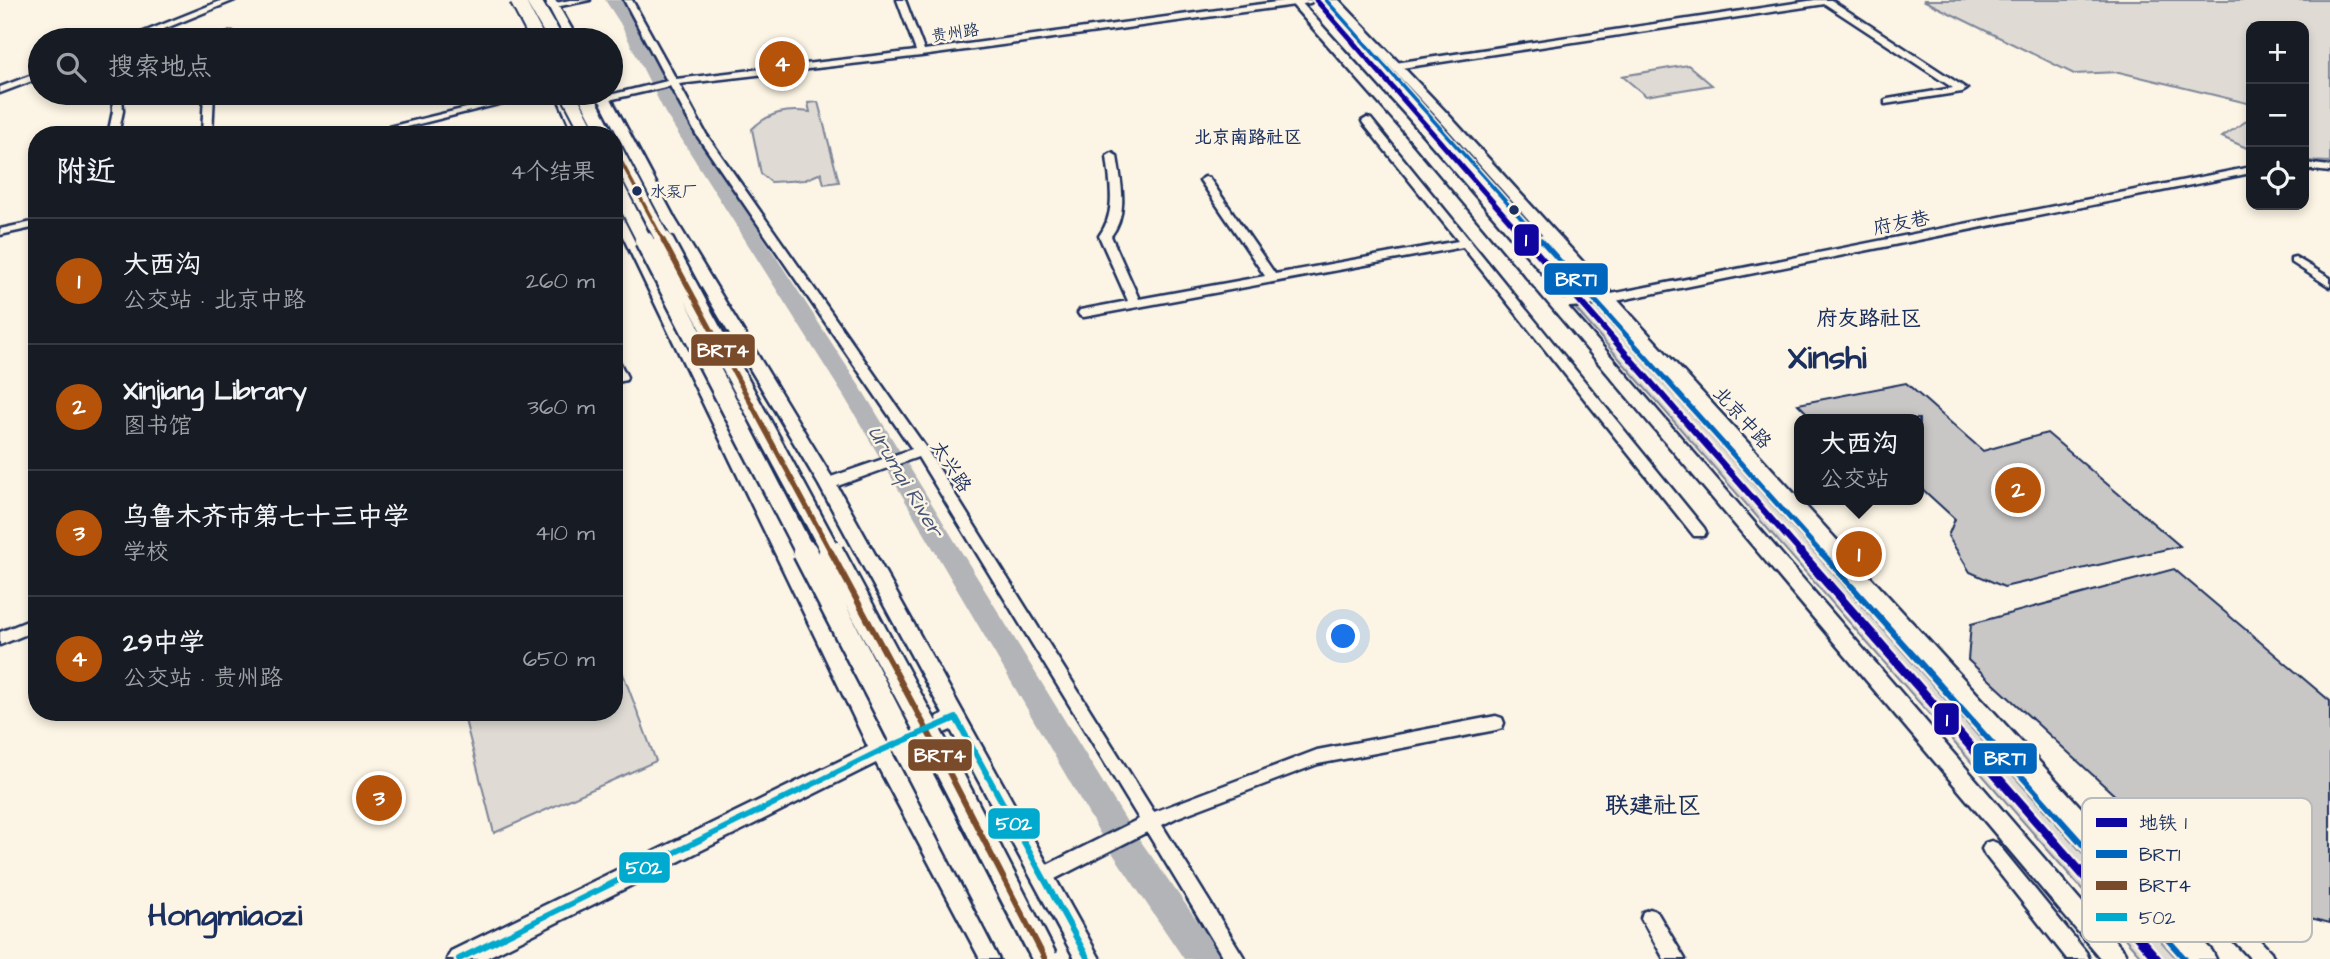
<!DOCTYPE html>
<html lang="zh">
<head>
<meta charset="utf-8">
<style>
	body { margin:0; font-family:"Architects Daughter","LXGW WenKai TC",sans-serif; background:#242831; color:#f1f3f6 }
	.controls { position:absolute; right:21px; top:21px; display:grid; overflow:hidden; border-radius:14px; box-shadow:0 4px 10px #0003 }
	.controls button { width:63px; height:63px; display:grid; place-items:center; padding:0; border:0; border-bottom:2px solid #363941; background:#171b24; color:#f1f3f6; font:35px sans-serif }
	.you { position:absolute; left:1344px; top:637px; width:24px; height:24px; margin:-18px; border:5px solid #fff; border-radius:50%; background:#1a73e8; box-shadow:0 0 0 10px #1a73e833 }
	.badge { display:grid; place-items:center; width:46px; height:46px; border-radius:50%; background:#b45309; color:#fff; font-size:23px; font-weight:700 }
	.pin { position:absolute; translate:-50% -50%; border:4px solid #fff; box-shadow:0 2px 7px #0006 }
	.popup { position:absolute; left:1794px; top:414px; width:130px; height:91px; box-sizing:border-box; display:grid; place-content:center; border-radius:14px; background:#171b24; filter:drop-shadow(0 2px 5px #0005); font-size:23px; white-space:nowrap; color:#9ea1a6 }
	.popup b { font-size:26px; color:#f1f3f6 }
	.popup::after { content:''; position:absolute; left:50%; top:100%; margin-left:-14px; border:14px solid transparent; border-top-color:#171b24 }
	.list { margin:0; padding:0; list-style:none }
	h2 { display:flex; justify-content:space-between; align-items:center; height:91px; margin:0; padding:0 28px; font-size:30px }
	h2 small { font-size:23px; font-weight:400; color:#9ea1a6 }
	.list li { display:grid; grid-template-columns:46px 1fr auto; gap:21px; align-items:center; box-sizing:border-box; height:126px; padding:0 28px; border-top:2px solid #363941 }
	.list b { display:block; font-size:26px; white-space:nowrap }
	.list p { margin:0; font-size:23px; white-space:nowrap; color:#9ea1a6 }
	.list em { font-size:23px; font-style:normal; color:#9ea1a6 }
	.icon { flex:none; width:38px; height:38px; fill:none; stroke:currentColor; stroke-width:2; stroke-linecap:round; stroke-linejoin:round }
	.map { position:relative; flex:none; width:2330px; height:959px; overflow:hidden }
	.search { position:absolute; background:#171b24; box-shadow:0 4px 10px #0003; left:28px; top:28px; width:595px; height:77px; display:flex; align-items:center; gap:18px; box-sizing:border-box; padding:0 24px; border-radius:38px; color:#9ea1a6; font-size:26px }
	.panel { position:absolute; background:#171b24; box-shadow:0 4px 10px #0003; left:28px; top:126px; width:595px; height:595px; border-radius:28px }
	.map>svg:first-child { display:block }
	.green { fill:#dfdbd4; stroke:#7d8599; stroke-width:2 }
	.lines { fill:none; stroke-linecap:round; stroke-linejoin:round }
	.river { fill:#b2b4b8; fill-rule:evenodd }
	.building { fill:#c8c7c6; stroke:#1b2f5e; stroke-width:2 }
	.minor-casing { stroke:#1b2f5e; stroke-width:5 }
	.major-casing { stroke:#1b2f5e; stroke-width:5 }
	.minor { fill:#fcf5e5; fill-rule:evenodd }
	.major { fill:#fcf5e5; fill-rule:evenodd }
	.highway-bridge-far2-casing { stroke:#1b2f5e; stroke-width:18; stroke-linecap:butt }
	.highway-bridge-far1-casing { stroke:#1b2f5e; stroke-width:23; stroke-linecap:butt }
	.highway-bridge-casing { stroke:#1b2f5e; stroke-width:29; stroke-linecap:butt }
	.highway-bridge-far2 { stroke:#fcf5e5; stroke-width:14 }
	.highway-bridge-far1 { stroke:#fcf5e5; stroke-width:18 }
	.highway-bridge { stroke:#fcf5e5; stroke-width:24 }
	.bus-1-far2-casing { stroke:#fcf5e5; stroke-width:7 }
	.bus-1-far1-casing { stroke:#fcf5e5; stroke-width:10 }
	.bus-1-casing { stroke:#fcf5e5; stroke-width:11 }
	.bus-2-far2-casing { stroke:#fcf5e5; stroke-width:7 }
	.bus-2-far1-casing { stroke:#fcf5e5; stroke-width:10 }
	.bus-2-casing { stroke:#fcf5e5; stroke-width:11 }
	.bus-3-casing { stroke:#fcf5e5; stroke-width:11 }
	.bus-1-far2 { stroke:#0065bd; stroke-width:3.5 }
	.bus-1-far1 { stroke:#0065bd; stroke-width:5 }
	.bus-1 { stroke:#0065bd; stroke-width:6 }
	.bus-2-far2 { stroke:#7a4b2a; stroke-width:3.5 }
	.bus-2-far1 { stroke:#7a4b2a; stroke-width:5 }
	.bus-2 { stroke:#7a4b2a; stroke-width:6 }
	.bus-3 { stroke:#00a9ce; stroke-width:6 }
	.metro-1-far2-casing { stroke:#fcf5e5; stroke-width:9 }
	.metro-1-far1-casing { stroke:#fcf5e5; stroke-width:11 }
	.metro-1-casing { stroke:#fcf5e5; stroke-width:14 }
	.metro-1-far2 { stroke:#10069f; stroke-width:5 }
	.metro-1-far1 { stroke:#10069f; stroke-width:6 }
	.metro-1 { stroke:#10069f; stroke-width:9 }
	.bus-dot { fill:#1b2f5e; stroke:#fcf5e5; stroke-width:2.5 }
	.labels { text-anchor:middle; stroke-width:5; stroke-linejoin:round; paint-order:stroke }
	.far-street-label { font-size:16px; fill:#1b2f5e; stroke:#fcf5e5 }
	.far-bus-label { font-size:16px; fill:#1b2f5e; stroke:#fcf5e5; text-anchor:start }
	.far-neighbourhood-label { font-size:18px; font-weight:bold; fill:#1b2f5e; stroke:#fcf5e5 }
	.street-label { font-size:19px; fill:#1b2f5e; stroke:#fcf5e5 }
	.neighbourhood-label { font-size:21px; font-weight:bold; fill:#1b2f5e; stroke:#fcf5e5 }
	.water-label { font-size:21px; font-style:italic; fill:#485779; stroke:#fcf5e5 }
	.near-neighbourhood-label { font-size:24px; font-weight:bold; fill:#1b2f5e; stroke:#fcf5e5 }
	.near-district-label { font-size:32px; font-weight:bold; fill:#1b2f5e; stroke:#fcf5e5 }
	.town-label { font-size:33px; font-weight:bold; fill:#1b2f5e; stroke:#fcf5e5 }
	.key { fill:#fcf5e5; stroke:#b8babc; stroke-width:2 }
	.key-label { font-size:19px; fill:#1b2f5e }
	.line-badge { stroke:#fcf5e5; stroke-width:2.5 }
	.badge-label { font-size:19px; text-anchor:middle; font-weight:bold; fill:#fff }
</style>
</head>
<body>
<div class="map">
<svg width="2330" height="959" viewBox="0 0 2330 959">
	<rect width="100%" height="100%" fill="#fcf5e5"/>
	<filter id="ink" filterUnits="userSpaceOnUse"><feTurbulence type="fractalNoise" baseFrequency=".0143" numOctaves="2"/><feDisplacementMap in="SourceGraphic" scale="14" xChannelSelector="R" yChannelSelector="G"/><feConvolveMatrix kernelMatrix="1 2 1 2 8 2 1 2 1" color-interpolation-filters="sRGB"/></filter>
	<g filter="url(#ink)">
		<!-- green -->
		<path class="green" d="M 1923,0 L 2330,0 L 2330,162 L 2304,161 L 2304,26 L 2251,26 L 2251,104 L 2119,72 L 2074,74 Z
			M 1688,65 L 1712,85 L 1646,96 L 1622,76 Z
			M 818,102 L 839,182 L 824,184 L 821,173 L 805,180 L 771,182 L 761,174 L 752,129 C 769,112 787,109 810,112 L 808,103 Z
			M 2251,118 L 2251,150 L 2222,137 Z
			M 1593,304 L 2177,959 L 2143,959 L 1575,308 Z
			M 614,650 L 656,761 L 494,833 L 463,712 L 614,712 Z"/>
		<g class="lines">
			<!-- river -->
			<path class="river" d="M 605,0 L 621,0 L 636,23 L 683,113 L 864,393 L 1127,822 L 1216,947 L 1221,959 L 1184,959 L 1105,842 L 845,398 L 665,113 L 620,23 Z"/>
		</g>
		<!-- building -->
		<path class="building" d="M 1906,383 L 1983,451 L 2047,433 L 2180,546 L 2004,587 L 1970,572 L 1948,536 L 1955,519 L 1919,486 L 1919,419 L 1813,419 L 1798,404 Z
			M 2174,569 L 2330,701 L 2330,923 L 2224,896 L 1968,660 L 1971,624 Z"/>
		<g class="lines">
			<!-- minor casing -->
			<g class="minor-casing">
				<path id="minor" d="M 223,0 L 235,0 L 137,40 L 124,40 Z
					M 570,0 L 590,0 L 526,13 L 522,10 Z
					M 624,0 L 632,0 L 676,79 L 916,51 L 897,0 L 905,0 L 924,50 L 1291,0 L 1314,0 L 1310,3 L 921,56 L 679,84 L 706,134 L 926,448 L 1154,812 L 1317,750 L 1496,716 L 1502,718 L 1504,723 L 1502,728 L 1496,730 L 1318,764 L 1178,817 L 1162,825 L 1245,959 L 1224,959 L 1147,832 L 1047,883 L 1041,885 L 1035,883 L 1032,877 L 1035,871 L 1139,819 L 918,457 L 832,488 L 822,488 L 820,484 L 822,480 L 912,449 L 696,134 L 670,86 L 578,107 L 573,104 L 667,81 Z
					M 1815,0 L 1831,0 L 1967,89 L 1962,92 L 1885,104 L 1885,100 L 1888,99 L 1953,88 L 1825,4 L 1395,69 L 1390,66 L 1395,63 Z
					M 232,32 L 237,35 C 230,41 219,41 210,40 Z
					M 40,72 L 40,78 L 0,93 L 0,87 Z
					M 112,93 L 122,93 L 123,111 L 118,135 L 108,135 L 113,111 Z
					M 204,93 L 214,93 L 212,135 L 202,135 Z
					M 527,93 L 543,93 L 375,135 L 356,135 Z
					M 1367,118 L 1371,119 L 1704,528 L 1706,532 L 1704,536 L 1694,536 L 1463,247 L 1084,317 L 1080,316 L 1078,313 L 1080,310 L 1128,301 L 1099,236 C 1117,212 1110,184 1107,156 L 1112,153 L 1117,156 C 1121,183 1129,213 1111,236 L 1139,299 L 1265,276 L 1200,180 L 1205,177 L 1209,178 L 1275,274 L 1458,241 L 1363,123 L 1362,121 Z
					M 2304,163 L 2330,166 L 2330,172 L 2304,169 Z
					M 2251,167 L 2251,173 L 1596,305 L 1557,308 L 1551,304 L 1557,300 L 1596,297 Z
					M 37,221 L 37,227 L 0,235 L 0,229 Z
					M 2295,257 L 2330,278 L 2330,287 L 2291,262 L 2291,258 Z
					M 614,358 L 618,359 L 627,377 L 626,380 L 614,383 Z
					M 37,617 L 37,630 L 0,645 L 0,632 Z
					M 1991,841 L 1997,843 L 2086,952 L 2089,959 L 2067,959 L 1985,855 L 1982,849 L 1985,843 Z
					M 2200,882 L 2207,885 L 2271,952 L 2274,959 L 2251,959 L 2193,897 L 2191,891 L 2193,885 Z
					M 1650,909 L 1657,912 L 1685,959 L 1664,959 L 1641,918 L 1643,912 Z"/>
			</g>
			<!-- major casing -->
			<g class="major-casing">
				<path id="major" d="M 545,0 L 555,0 L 578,40 L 566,40 Z
					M 1288,0 L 1299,0 L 1406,119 L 2124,951 L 2128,959 L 2101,959 L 1398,125 Z
					M 1328,0 L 1339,0 L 1445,111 L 2212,951 L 2216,959 L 2188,959 L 1437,117 Z
					M 559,93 L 567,93 L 587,135 L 574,135 L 557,96 Z
					M 596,93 L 608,93 L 675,219 L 836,484 L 1100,959 L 1075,959 L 951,730 L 893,755 L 972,893 L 1005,959 L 980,959 L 876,763 L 484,959 L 447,959 L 451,951 L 868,747 L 614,218 L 614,199 L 621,203 L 885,739 L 943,714 L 819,485 L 661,219 Z"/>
			</g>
			<!-- minor -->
			<use href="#minor" class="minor"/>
			<!-- major -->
			<use href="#major" class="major"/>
			<!-- highway-bridge-far2 casing -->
			<g class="highway-bridge-far2-casing">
				<path id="highway-bridge-far2" d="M 517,0 L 538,40
					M 533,0 L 556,40
					M 568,93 L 590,135
					M 585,93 L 607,135
					M 614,148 L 664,242
					M 614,181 L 645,242"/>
			</g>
			<!-- highway-bridge-far1 casing -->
			<g class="highway-bridge-far1-casing">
				<path id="highway-bridge-far1" d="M 644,240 L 806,554
					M 663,240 L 832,554"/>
			</g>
			<!-- highway-bridge casing -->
			<g class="highway-bridge-casing">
				<path id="highway-bridge" d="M 805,552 L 1015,959
					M 831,552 L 936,747 L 1045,959"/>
			</g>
			<!-- highway-bridge-far2 -->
			<use href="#highway-bridge-far2" class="highway-bridge-far2"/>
			<!-- highway-bridge-far1 -->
			<use href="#highway-bridge-far1" class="highway-bridge-far1"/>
			<!-- highway-bridge -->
			<use href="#highway-bridge" class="highway-bridge"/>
			<!-- bus-1-far2 casing -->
			<g class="bus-1-far2-casing">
				<path id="bus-1-far2" d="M 1326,0 L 1542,242"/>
			</g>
			<!-- bus-1-far1 casing -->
			<g class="bus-1-far1-casing">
				<path id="bus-1-far1" d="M 1541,240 L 1822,554"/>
			</g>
			<!-- bus-1 casing -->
			<g class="bus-1-casing">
				<path id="bus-1" d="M 1821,552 L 2185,959"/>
			</g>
			<!-- bus-2-far2 casing -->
			<g class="bus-2-far2-casing">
				<path id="bus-2-far2" d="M 614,148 L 664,242"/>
			</g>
			<!-- bus-2-far1 casing -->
			<g class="bus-2-far1-casing">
				<path id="bus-2-far1" d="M 663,240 L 832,554"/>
			</g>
			<!-- bus-2 casing -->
			<g class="bus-2-casing">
				<path id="bus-2" d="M 831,552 L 936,747 L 1045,959"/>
			</g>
			<!-- bus-3 casing -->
			<g class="bus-3-casing">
				<path id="bus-3" d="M 459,959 L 880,751 L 956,718 L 1088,959"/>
			</g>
			<!-- bus-1-far2 -->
			<use href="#bus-1-far2" class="bus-1-far2"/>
			<!-- bus-1-far1 -->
			<use href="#bus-1-far1" class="bus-1-far1"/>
			<!-- bus-1 -->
			<use href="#bus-1" class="bus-1"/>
			<!-- bus-2-far2 -->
			<use href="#bus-2-far2" class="bus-2-far2"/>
			<!-- bus-2-far1 -->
			<use href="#bus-2-far1" class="bus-2-far1"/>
			<!-- bus-2 -->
			<use href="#bus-2" class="bus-2"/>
			<!-- bus-3 -->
			<use href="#bus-3" class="bus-3"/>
			<!-- metro-1-far2 casing -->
			<g class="metro-1-far2-casing">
				<path id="metro-1-far2" d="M 1316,0 L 1528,242"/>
			</g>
			<!-- metro-1-far1 casing -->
			<g class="metro-1-far1-casing">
				<path id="metro-1-far1" d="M 1526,240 L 1802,554"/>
			</g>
			<!-- metro-1 casing -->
			<g class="metro-1-casing">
				<path id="metro-1" d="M 1800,552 L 2157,959"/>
			</g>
			<!-- metro-1-far2 -->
			<use href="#metro-1-far2" class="metro-1-far2"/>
			<!-- metro-1-far1 -->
			<use href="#metro-1-far1" class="metro-1-far1"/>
			<!-- metro-1 -->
			<use href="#metro-1" class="metro-1"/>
		</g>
	</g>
	<!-- markers -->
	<g class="bus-dot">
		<circle cx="637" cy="191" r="6"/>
		<circle cx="1514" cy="210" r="6"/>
	</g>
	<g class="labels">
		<!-- far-street labels -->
		<g class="far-street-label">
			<text transform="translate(955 32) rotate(-8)" y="6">贵州路</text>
		</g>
		<!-- far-bus labels -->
		<g class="far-bus-label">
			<text x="650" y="197">水泵厂</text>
		</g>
		<!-- far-neighbourhood labels -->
		<g class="far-neighbourhood-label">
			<text x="1248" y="143">北京南路社区</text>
		</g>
		<!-- street labels -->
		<g class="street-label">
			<text transform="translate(1901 222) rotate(-11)" y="7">府友巷</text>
			<text transform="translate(1743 417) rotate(48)" y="7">北京中路</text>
			<text transform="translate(952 466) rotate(57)" y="7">太兴路</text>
		</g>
		<!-- neighbourhood labels -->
		<g class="neighbourhood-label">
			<text x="1869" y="325">府友路社区</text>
		</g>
		<!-- water labels -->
		<g class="water-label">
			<text transform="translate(906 481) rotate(59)" y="7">Urumqi River</text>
		</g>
		<!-- near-neighbourhood labels -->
		<g class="near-neighbourhood-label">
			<text x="1653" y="813">联建社区</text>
		</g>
		<!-- near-district labels -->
		<g class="near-district-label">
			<text x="225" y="925">Hongmiaozi</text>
		</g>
		<!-- town labels -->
		<g class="town-label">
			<text x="1827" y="368">Xinshi</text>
		</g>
	</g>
	<!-- legend -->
	<rect x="2082" y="798" width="230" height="144" rx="10" class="key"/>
	<rect x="2096" y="818" width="31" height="9" fill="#10069f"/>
	<rect x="2096" y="850" width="31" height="8" fill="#0065bd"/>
	<rect x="2096" y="881" width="31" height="9" fill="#7a4b2a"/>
	<rect x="2096" y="913" width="31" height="8" fill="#00a9ce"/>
	<g class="key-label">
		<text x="2139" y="829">地铁 1</text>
		<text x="2139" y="861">BRT1</text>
		<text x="2139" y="892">BRT4</text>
		<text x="2139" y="924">502</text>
	</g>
	<g class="line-badge">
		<rect x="1513" y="223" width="27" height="34" rx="7" fill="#10069f"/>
		<rect x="1543" y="262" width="66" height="34" rx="7" fill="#0065bd"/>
		<rect x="690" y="333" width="66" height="34" rx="7" fill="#7a4b2a"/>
		<rect x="1933" y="702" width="27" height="34" rx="7" fill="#10069f"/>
		<rect x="907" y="738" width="66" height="34" rx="7" fill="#7a4b2a"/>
		<rect x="1972" y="742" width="66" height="33" rx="7" fill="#0065bd"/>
		<rect x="987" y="807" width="54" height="33" rx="7" fill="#00a9ce"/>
		<rect x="618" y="851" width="53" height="33" rx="7" fill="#00a9ce"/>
	</g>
	<g class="badge-label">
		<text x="1526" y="246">1</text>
		<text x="1576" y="286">BRT1</text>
		<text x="723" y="357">BRT4</text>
		<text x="1947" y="726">1</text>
		<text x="940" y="762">BRT4</text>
		<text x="2005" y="765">BRT1</text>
		<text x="1014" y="830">502</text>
		<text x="644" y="874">502</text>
	</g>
</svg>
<div class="controls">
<button>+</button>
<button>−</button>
<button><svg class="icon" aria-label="locate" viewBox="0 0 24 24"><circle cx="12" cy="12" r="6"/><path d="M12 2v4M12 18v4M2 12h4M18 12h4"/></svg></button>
</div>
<div class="you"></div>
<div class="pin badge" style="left:1859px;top:554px">1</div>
<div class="popup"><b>大西沟</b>公交站</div>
<div class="pin badge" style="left:2018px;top:490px">2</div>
<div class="pin badge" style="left:379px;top:798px">3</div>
<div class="pin badge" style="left:782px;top:64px">4</div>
<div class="search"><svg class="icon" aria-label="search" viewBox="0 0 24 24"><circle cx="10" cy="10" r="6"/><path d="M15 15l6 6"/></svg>搜索地点</div>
<section class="panel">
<h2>附近<small>4个结果</small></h2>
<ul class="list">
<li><span class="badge">1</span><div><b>大西沟</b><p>公交站 · 北京中路</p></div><em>260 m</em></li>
<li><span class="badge">2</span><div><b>Xinjiang Library</b><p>图书馆</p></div><em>360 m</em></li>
<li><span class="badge">3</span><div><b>乌鲁木齐市第七十三中学</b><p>学校</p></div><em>410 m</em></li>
<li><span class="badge">4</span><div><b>29中学</b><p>公交站 · 贵州路</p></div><em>650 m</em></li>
</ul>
</section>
</div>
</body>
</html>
